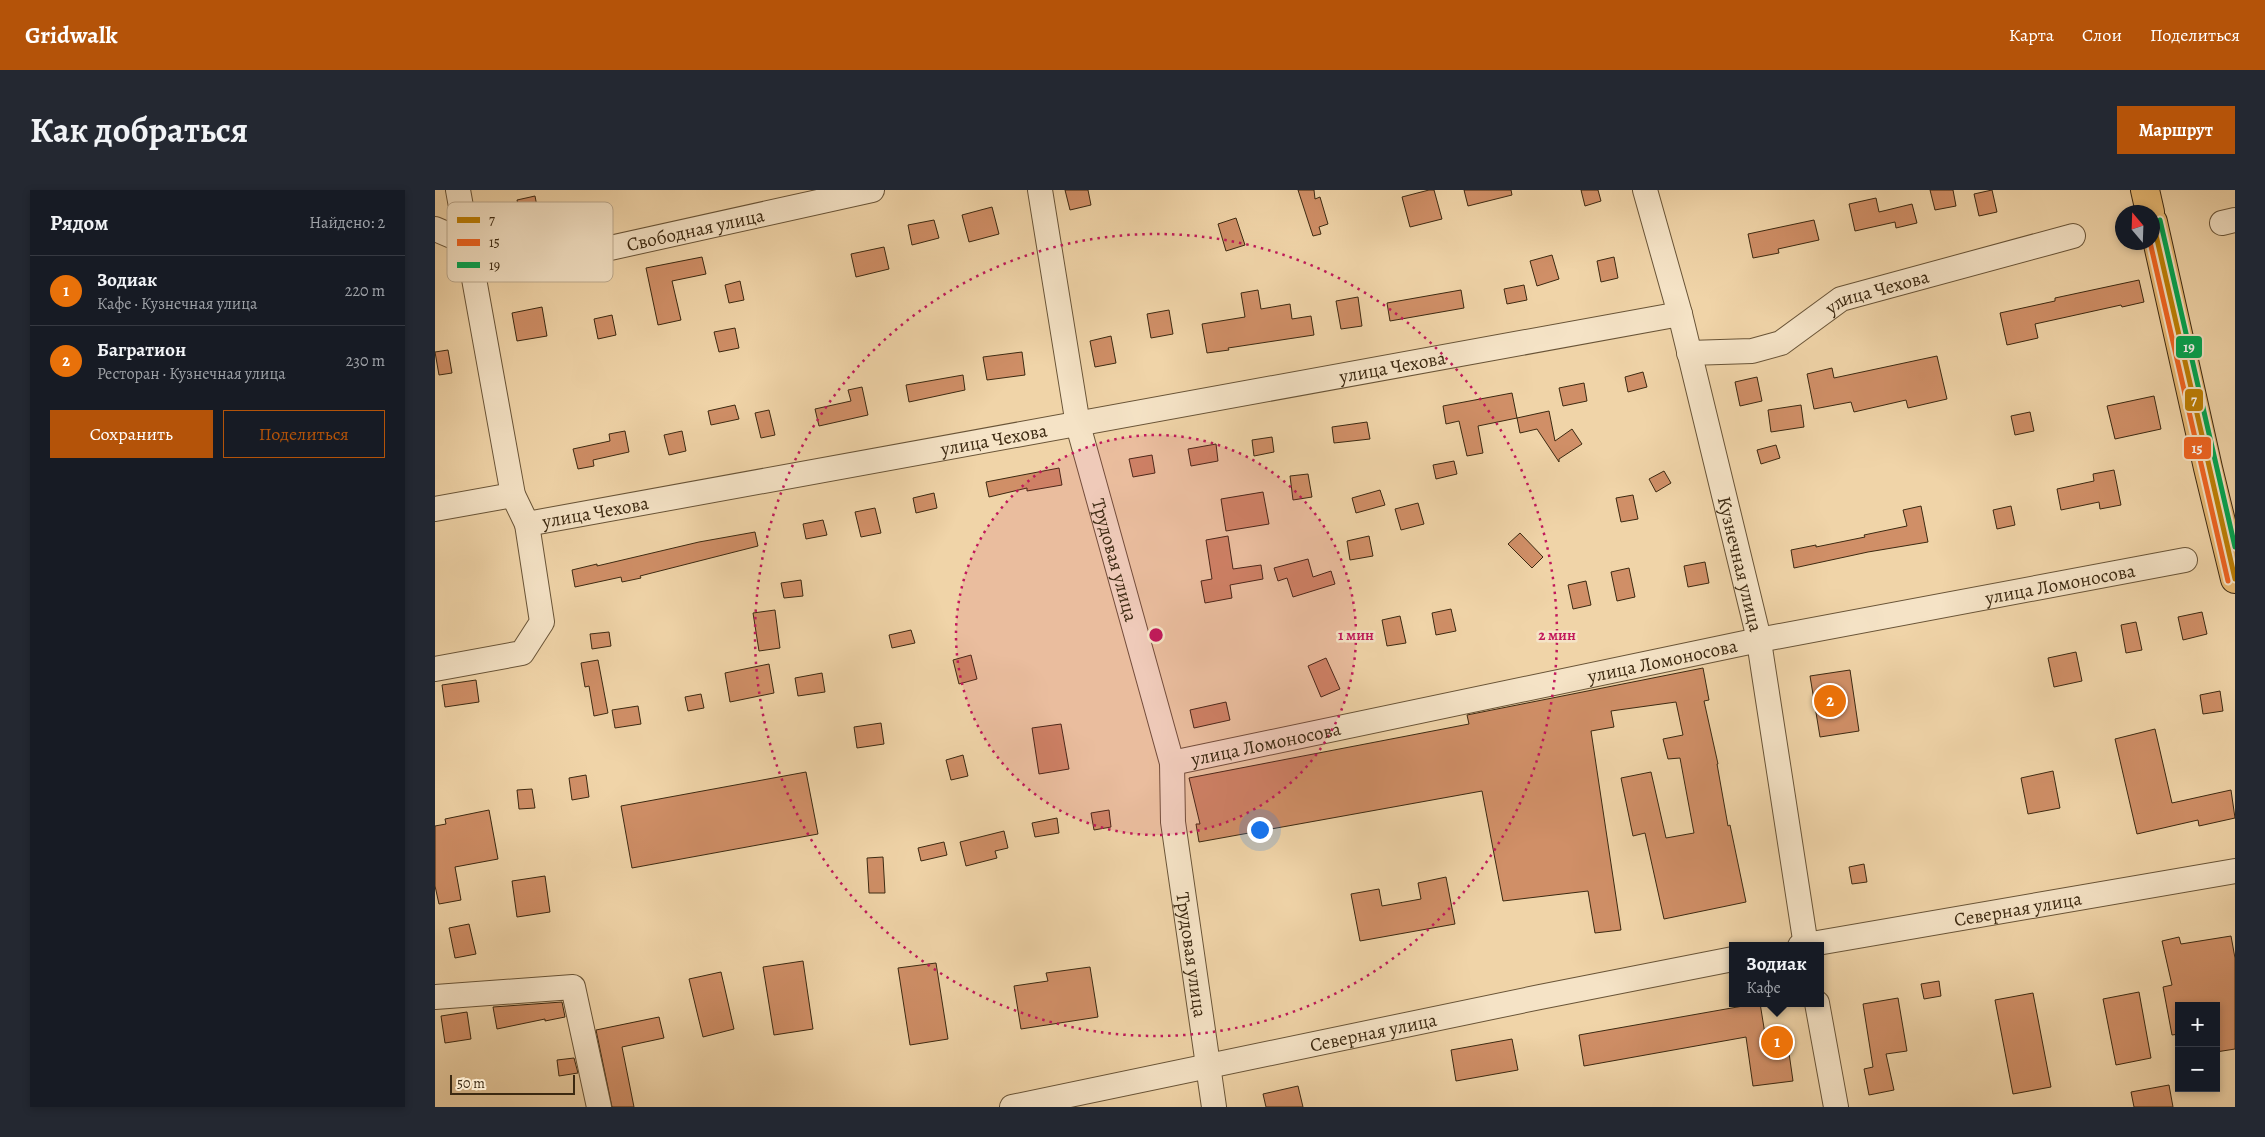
<!DOCTYPE html>
<html lang="ru">
<head>
<meta charset="utf-8">
<style>
	body { margin:0; font-family:Alegreya,serif; background:#242831; color:#f1f3f6 }
	.controls { position:absolute; right:15px; bottom:15px; display:grid; overflow:hidden; border-radius:0px; box-shadow:0 2px 8px #0003 }
	.controls button { width:45px; height:45px; display:grid; place-items:center; padding:0; border:0; border-bottom:1px solid #363941; background:#171b24; color:#f1f3f6; font:25px sans-serif }
	.compass { position:absolute; left:1680px; top:15px; width:45px; height:45px; border-radius:50%; background:#171b24; box-shadow:0 2px 8px #0003; rotate:341deg }
	.scale { position:absolute; left:15px; bottom:12px; width:125px; box-sizing:border-box; padding-left:5px; border:2px solid #3c2911; border-top:0; font-size:14px; line-height:18px; white-space:nowrap; color:#3c2911; -webkit-text-stroke:4px #f5e3c6; paint-order:stroke }
	.you { position:absolute; left:824px; top:639px; width:18px; height:18px; margin:-12px; border:4px solid #fff; border-radius:50%; background:#1a73e8; box-shadow:0 0 0 8px #1a73e833 }
	.badge { display:grid; place-items:center; width:32px; height:32px; border-radius:50%; background:#b45309; color:#fff; font-size:16px; font-weight:700 }
	.pin { position:absolute; translate:-50% -50%; border:2px solid #fff; box-shadow:0 1px 5px #0006 }
	.popup { position:absolute; left:1294px; top:752px; width:95px; height:65px; box-sizing:border-box; display:grid; place-content:center; border-radius:0px; background:#171b24; filter:drop-shadow(0 1px 4px #0005); font-size:16px; white-space:nowrap; color:#9ea1a6 }
	.popup b { font-size:19px; color:#f1f3f6 }
	.popup::after { content:''; position:absolute; left:50%; top:100%; margin-left:-10px; border:10px solid transparent; border-top-color:#171b24 }
	.list { margin:0; padding:0; list-style:none }
	h2 { display:flex; justify-content:space-between; align-items:center; height:65px; margin:0; padding:0 20px; font-size:21px }
	h2 small { font-size:16px; font-weight:400; color:#9ea1a6 }
	.list li { display:grid; grid-template-columns:32px 1fr auto; gap:15px; align-items:center; box-sizing:border-box; height:70px; padding:0 20px; border-top:1px solid #363941 }
	.list b { display:block; font-size:19px; white-space:nowrap }
	.list p { margin:0; font-size:16px; white-space:nowrap; color:#9ea1a6 }
	.list em { font-size:16px; font-style:normal; color:#9ea1a6 }
	.actions { display:flex; gap:10px; padding:15px 20px }
	.actions a { flex:1; padding:11px 0; border:1px solid #b45309; border-radius:0px; text-align:center; font-size:18px; color:#b45309 }
	.actions .main { background:#b45309; color:#fff }
	.map { position:relative; flex:none; width:1800px; height:917px; overflow:hidden; border-radius:0px }
	header { display:flex; align-items:center; gap:30px; box-sizing:border-box; height:70px; padding:0 25px; background:#b45309; color:#fff }
	header strong { font-size:24px }
	nav { display:flex; gap:28px; margin-inline-start:auto; font-size:18px }
	.intro { display:flex; align-items:center; justify-content:space-between; box-sizing:border-box; height:120px; padding:0 30px }
	h1 { margin:0; font-size:35px }
	.button { padding:12px 22px; border-radius:0px; background:#b45309; color:#fff; font-size:18px; font-weight:700 }
	main { display:flex; gap:30px; padding:0 30px }
	aside { flex:1; background:#171b24; border-radius:0px; box-shadow:0 2px 8px #0003 }
	.map>svg:first-child { display:block }
	.building { fill:#d08f67; stroke:#3c2911 }
	.lines { fill:none; stroke-linecap:round; stroke-linejoin:round }
	.minor-casing { stroke:#695437; stroke-width:26 }
	.major-casing { stroke:#3c2911; stroke-width:30 }
	.minor { stroke:#f5e3c6; stroke-width:24 }
	.major { stroke:#e8ba74; stroke-width:28 }
	.bus-1-casing { stroke:#f5e3c6; stroke-width:9 }
	.bus-2-casing { stroke:#f5e3c6; stroke-width:9 }
	.bus-3-casing { stroke:#f5e3c6; stroke-width:9 }
	.bus-1 { stroke:#bf8005; stroke-width:5 }
	.bus-2 { stroke:#f26522; stroke-width:5 }
	.bus-3 { stroke:#00a651; stroke-width:5 }
	.ring { fill:none; stroke:#c2185b; stroke-width:2.5; stroke-dasharray:2.5 5 }
	.labels { text-anchor:middle; stroke-width:5; stroke-linejoin:round; paint-order:stroke }
	.street-label { font-size:19px; fill:#3c2911; stroke:#f5e3c6 }
	.key { fill:#f5e3c6; stroke:#beab90; stroke-width:1 }
	.key-label { font-size:14px; fill:#3c2911 }
	.centre { fill:#c2185b; stroke:#f5e3c6; stroke-width:2.5 }
	.ring-label { font-size:15px; text-anchor:middle; font-weight:bold; fill:#c2185b; stroke:#f5e3c6; stroke-width:5; stroke-linejoin:round; paint-order:stroke }
	.line-badge { stroke:#f5e3c6; stroke-width:2 }
	.badge-label { font-size:14px; text-anchor:middle; font-weight:bold; fill:#fff }
</style>
</head>
<body>
<header>
<strong>Gridwalk</strong>
<nav><a>Карта</a><a>Слои</a><a>Поделиться</a></nav>
</header>
<div class="intro"><h1>Как добраться</h1><a class="button">Маршрут</a></div>
<main>
<aside>
<h2>Рядом<small>Найдено: 2</small></h2>
<ul class="list">
<li><span class="badge" style="background:#e8710a">1</span><div><b>Зодиак</b><p>Кафе · Кузнечная улица</p></div><em>220 m</em></li>
<li><span class="badge" style="background:#e8710a">2</span><div><b>Багратион</b><p>Ресторан · Кузнечная улица</p></div><em>230 m</em></li>
</ul>
<div class="actions"><a class="main">Сохранить</a><a>Поделиться</a></div>
</aside>
<div class="map">
<svg width="1800" height="917" viewBox="0 0 1800 917">
	<rect width="100%" height="100%" fill="#f0d4a8"/>
	<filter id="stains"><feTurbulence type="fractalNoise" baseFrequency=".004" numOctaves="4"/><feColorMatrix values="0 0 0 0 .2 0 0 0 0 .09 0 0 0 0 .02 0 0 0 .5 -.17"/></filter>
	<radialGradient id="worn" r=".72"><stop offset=".6" stop-color="#630" stop-opacity="0"/><stop offset="1" stop-color="#630" stop-opacity=".3"/></radialGradient>
	<!-- building -->
	<path class="building" d="M 630,0 L 653,0 L 656,15 L 635,20 Z
		M 863,0 L 879,0 L 880,9 L 885,7 L 893,34 L 884,37 L 886,44 L 878,46 Z
		M 994,0 L 999,0 L 1007,29 L 975,37 L 967,7 Z
		M 1029,0 L 1076,0 L 1077,5 L 1033,16 Z
		M 1146,0 L 1163,0 L 1166,11 L 1150,16 Z
		M 1495,0 L 1518,0 L 1521,16 L 1500,20 Z
		M 1557,0 L 1562,22 L 1544,26 L 1539,4 Z
		M 100,6 L 105,32 L 87,36 L 82,10 Z
		M 1441,8 L 1444,22 L 1477,14 L 1482,33 L 1461,38 L 1460,32 L 1420,41 L 1414,14 Z
		M 557,17 L 564,44 L 534,52 L 527,25 Z
		M 801,28 L 810,55 L 791,61 L 783,34 Z
		M 499,30 L 504,48 L 477,55 L 473,35 Z
		M 1379,30 L 1384,50 L 1343,59 L 1344,63 L 1318,68 L 1313,44 Z
		M 449,57 L 454,79 L 421,87 L 416,64 Z
		M 1117,65 L 1124,89 L 1102,96 L 1095,71 Z
		M 267,67 L 271,84 L 237,91 L 246,130 L 223,135 L 211,78 Z
		M 1179,67 L 1183,88 L 1166,92 L 1162,71 Z
		M 1704,90 L 1709,112 L 1687,117 L 1686,115 L 1600,134 L 1603,148 L 1572,155 L 1565,123 L 1620,111 L 1620,108 Z
		M 305,91 L 309,110 L 294,113 L 290,95 Z
		M 1089,95 L 1092,110 L 1072,114 L 1069,99 Z
		M 823,100 L 826,119 L 855,114 L 857,129 L 876,126 L 879,145 L 793,158 L 794,160 L 772,163 L 767,134 L 810,127 L 806,103 Z
		M 1026,100 L 1029,118 L 955,131 L 952,113 Z
		M 923,107 L 927,136 L 906,139 L 901,111 Z
		M 107,117 L 112,146 L 82,151 L 77,123 Z
		M 734,120 L 738,144 L 716,148 L 712,124 Z
		M 177,125 L 181,145 L 163,149 L 159,129 Z
		M 300,138 L 304,158 L 284,162 L 279,142 Z
		M 676,146 L 681,173 L 660,177 L 655,151 Z
		M 13,160 L 17,183 L 4,185 L 0,162 Z
		M 587,162 L 590,185 L 552,190 L 548,167 Z
		M 1502,166 L 1512,209 L 1473,218 L 1471,210 L 1419,222 L 1416,212 L 1379,219 L 1372,184 L 1397,178 L 1399,188 Z
		M 1208,182 L 1212,197 L 1193,202 L 1190,187 Z
		M 528,185 L 530,200 L 474,212 L 471,195 Z
		M 1322,187 L 1327,211 L 1305,216 L 1300,192 Z
		M 1149,193 L 1152,211 L 1128,216 L 1124,198 Z
		M 427,197 L 433,225 L 384,236 L 380,219 L 416,211 L 413,200 Z
		M 1077,203 L 1082,228 L 1043,236 L 1048,263 L 1032,266 L 1024,231 L 1011,234 L 1008,216 Z
		M 1719,206 L 1726,239 L 1680,249 L 1672,216 Z
		M 300,215 L 304,229 L 276,235 L 273,221 Z
		M 1366,215 L 1369,237 L 1336,242 L 1333,220 Z
		M 334,220 L 340,245 L 326,248 L 320,223 Z
		M 1114,221 L 1120,251 L 1137,239 L 1147,254 L 1124,269 L 1124,272 L 1102,239 L 1085,243 L 1082,228 Z
		M 1595,222 L 1599,241 L 1580,245 L 1576,226 Z
		M 932,232 L 935,249 L 899,253 L 897,237 Z
		M 190,241 L 194,262 L 158,270 L 159,276 L 143,279 L 138,259 L 175,251 L 174,244 Z
		M 247,241 L 251,261 L 234,265 L 229,245 Z
		M 837,247 L 839,262 L 819,266 L 817,250 Z
		M 781,254 L 783,271 L 756,276 L 753,259 Z
		M 1341,255 L 1345,268 L 1326,274 L 1322,260 Z
		M 717,265 L 720,283 L 698,287 L 694,269 Z
		M 1019,271 L 1022,284 L 1001,289 L 998,275 Z
		M 624,278 L 627,295 L 592,301 L 592,298 L 554,307 L 551,292 Z
		M 1679,280 L 1686,315 L 1665,319 L 1664,312 L 1626,320 L 1622,299 L 1659,291 L 1658,284 Z
		M 1229,281 L 1236,293 L 1221,302 L 1214,289 Z
		M 873,284 L 877,307 L 858,310 L 855,286 Z
		M 945,300 L 950,315 L 921,323 L 917,308 Z
		M 828,302 L 834,334 L 791,341 L 786,309 Z
		M 499,303 L 502,318 L 481,323 L 478,308 Z
		M 1198,305 L 1203,329 L 1186,332 L 1181,308 Z
		M 983,313 L 989,334 L 966,340 L 960,319 Z
		M 1486,316 L 1493,352 L 1433,362 L 1359,378 L 1356,360 L 1381,355 L 1381,357 L 1430,347 L 1429,345 L 1472,336 L 1468,320 Z
		M 1576,316 L 1580,335 L 1562,339 L 1558,320 Z
		M 440,318 L 446,343 L 426,347 L 420,322 Z
		M 388,330 L 392,345 L 371,349 L 368,334 Z
		M 320,342 L 323,356 L 205,386 L 206,388 L 187,392 L 186,387 L 140,397 L 137,380 L 162,374 L 162,376 L 264,352 Z
		M 1085,343 L 1108,367 L 1097,378 L 1073,354 Z
		M 793,346 L 798,379 L 826,375 L 828,389 L 795,395 L 797,408 L 770,413 L 766,391 L 777,389 L 771,350 Z
		M 934,346 L 938,366 L 915,370 L 912,351 Z
		M 873,369 L 878,387 L 896,381 L 900,394 L 858,407 L 852,388 L 843,391 L 839,378 Z
		M 1270,372 L 1274,393 L 1253,397 L 1249,376 Z
		M 1194,378 L 1200,407 L 1182,411 L 1176,382 Z
		M 366,390 L 368,406 L 349,408 L 346,393 Z
		M 1151,391 L 1156,415 L 1138,419 L 1133,395 Z
		M 1016,419 L 1021,441 L 1001,445 L 997,423 Z
		M 340,420 L 345,458 L 324,461 L 318,423 Z
		M 1767,422 L 1772,444 L 1748,450 L 1743,427 Z
		M 965,426 L 971,453 L 952,456 L 947,430 Z
		M 1701,432 L 1707,460 L 1691,463 L 1686,435 Z
		M 476,440 L 480,453 L 457,458 L 454,445 Z
		M 174,442 L 176,456 L 157,459 L 155,444 Z
		M 1641,462 L 1647,491 L 1619,497 L 1613,468 Z
		M 536,465 L 542,489 L 524,494 L 518,470 Z
		M 891,468 L 905,499 L 886,507 L 873,476 Z
		M 163,470 L 173,523 L 159,526 L 154,496 L 150,497 L 146,473 Z
		M 334,474 L 339,503 L 295,512 L 290,483 Z
		M 1268,478 L 1274,510 L 1269,511 L 1283,574 L 1282,574 L 1293,636 L 1295,635 L 1311,712 L 1229,729 L 1210,643 L 1198,646 L 1186,588 L 1216,582 L 1231,648 L 1259,643 L 1245,568 L 1233,569 L 1228,549 L 1248,545 L 1241,512 L 1176,521 L 1179,537 L 1156,541 L 1186,740 L 1160,743 L 1153,701 L 1068,711 L 1047,601 L 764,652 L 761,634 L 765,634 L 754,588 L 1034,534 L 1032,525 Z
		M 1415,480 L 1424,541 L 1385,547 L 1375,486 Z
		M 387,483 L 390,502 L 363,506 L 360,488 Z
		M 41,490 L 44,512 L 10,517 L 7,495 Z
		M 1785,501 L 1788,521 L 1768,524 L 1765,505 Z
		M 266,504 L 269,518 L 253,521 L 250,507 Z
		M 791,512 L 795,530 L 759,538 L 755,520 Z
		M 203,516 L 206,534 L 180,538 L 177,520 Z
		M 446,533 L 449,554 L 422,558 L 419,537 Z
		M 626,534 L 634,579 L 604,584 L 597,538 Z
		M 1720,539 L 1737,613 L 1796,600 L 1800,628 L 1764,636 L 1763,630 L 1702,644 L 1680,549 Z
		M 528,565 L 533,586 L 516,590 L 511,570 Z
		M 1618,581 L 1625,618 L 1593,624 L 1586,588 Z
		M 371,582 L 383,644 L 197,678 L 186,616 Z
		M 151,585 L 154,607 L 137,610 L 134,588 Z
		M 97,599 L 100,618 L 84,619 L 82,600 Z
		M 54,620 L 63,669 L 20,677 L 26,710 L 4,714 L 0,696 L 0,636 L 11,634 L 10,629 Z
		M 674,620 L 676,637 L 659,640 L 656,623 Z
		M 622,628 L 624,643 L 600,647 L 597,633 Z
		M 569,641 L 573,658 L 560,661 L 562,668 L 531,676 L 525,652 Z
		M 509,652 L 512,665 L 486,671 L 483,658 Z
		M 448,667 L 450,703 L 434,703 L 432,668 Z
		M 1429,674 L 1432,692 L 1417,694 L 1414,677 Z
		M 110,686 L 115,722 L 82,727 L 77,691 Z
		M 1011,687 L 1020,734 L 925,751 L 916,704 L 944,699 L 947,716 L 986,709 L 983,693 Z
		M 34,734 L 41,764 L 20,768 L 14,738 Z
		M 1796,746 L 1800,768 L 1800,859 L 1781,862 L 1781,816 L 1744,816 L 1744,844 L 1737,845 L 1728,797 L 1737,795 L 1727,751 L 1744,747 L 1746,754 Z
		M 368,771 L 378,839 L 339,845 L 328,777 Z
		M 501,773 L 513,849 L 475,855 L 463,778 Z
		M 655,777 L 663,827 L 586,839 L 579,796 L 613,791 L 611,783 Z
		M 286,782 L 299,839 L 268,847 L 254,789 Z
		M 1504,791 L 1506,806 L 1489,809 L 1486,794 Z
		M 1704,802 L 1716,868 L 1681,875 L 1668,809 Z
		M 1598,803 L 1616,897 L 1578,904 L 1560,810 Z
		M 1463,808 L 1472,861 L 1451,864 L 1459,900 L 1434,905 L 1429,879 L 1438,877 L 1428,814 Z
		M 127,812 L 130,827 L 110,831 L 110,829 L 62,839 L 58,817 Z
		M 1325,813 L 1330,844 L 1351,842 L 1358,891 L 1318,896 L 1311,847 L 1149,876 L 1144,845 Z
		M 32,822 L 36,849 L 10,853 L 6,826 Z
		M 224,827 L 229,848 L 187,857 L 199,917 L 177,917 L 161,840 Z
		M 1077,849 L 1083,880 L 1021,891 L 1016,860 Z
		M 139,868 L 143,883 L 124,886 L 122,870 Z
		M 1734,895 L 1738,917 L 1699,917 L 1696,902 Z
		M 863,896 L 868,917 L 831,917 L 828,904 Z"/>
	<g class="lines">
		<!-- minor casing -->
		<g class="minor-casing">
			<g id="minor">
				<path d="M 23,0 L 78,305 L 92,334"/>
				<path id="s1" d="M 605,0 L 643,235 L 737,573 L 738,632 L 779,917"/>
				<path id="s2" d="M 1210,0 L 1245,124 L 1323,445 L 1371,756"/>
				<path d="M 1787,33 L 1800,30"/>
				<path id="s3" d="M 0,39 L 33,53 L 103,74 L 437,0"/>
				<path id="s4" d="M 1254,163 L 1317,161 L 1346,153 L 1406,109 L 1638,46"/>
				<path d="M 0,319 L 78,305"/>
				<path id="s5" d="M 0,479 L 87,463 L 107,432 L 92,334 L 1245,124"/>
				<path id="s6" d="M 737,573 L 1324,450 L 1750,370"/>
				<path id="s7" d="M 1365,756 L 1800,681"/>
				<path d="M 0,807 L 138,797 L 164,917"/>
				<path d="M 1382,813 L 1401,917"/>
				<path id="s8" d="M 577,917 L 1105,807 L 1298,769"/>
			</g>
		</g>
		<!-- major casing -->
		<g class="major-casing">
			<path id="major" d="M 1710,0 L 1715,22
				M 1718,32 L 1773,278 L 1800,389"/>
		</g>
		<!-- minor -->
		<use href="#minor" class="minor"/>
		<!-- major -->
		<use href="#major" class="major"/>
		<!-- bus-1 casing -->
		<g class="bus-1-casing">
			<path id="bus-1" d="M 1718,32 L 1800,389"/>
		</g>
		<!-- bus-2 casing -->
		<g class="bus-2-casing">
			<path id="bus-2" d="M 1715,52 L 1793,391"/>
		</g>
		<!-- bus-3 casing -->
		<g class="bus-3-casing">
			<path id="bus-3" d="M 1725,30 L 1800,357"/>
		</g>
		<!-- bus-1 -->
		<use href="#bus-1" class="bus-1"/>
		<!-- bus-2 -->
		<use href="#bus-2" class="bus-2"/>
		<!-- bus-3 -->
		<use href="#bus-3" class="bus-3"/>
	</g>
	<!-- distance rings -->
	<circle cx="721" cy="445" r="200" fill="#c2185b" fill-opacity=".12"/>
	<g class="ring">
		<circle cx="721" cy="445" r="200"/>
		<circle cx="721" cy="445" r="401"/>
	</g>
	<g class="labels">
		<!-- street labels -->
		<g class="street-label">
			<text dy="7" stroke="none"><textPath href="#s3" startOffset="270">Свободная улица</textPath></text>
			<text dy="7" stroke="none"><textPath href="#s4" startOffset="204">улица Чехова</textPath></text>
			<text dy="7" stroke="none"><textPath href="#s5" startOffset="1104">улица Чехова</textPath></text>
			<text dy="7" stroke="none"><textPath href="#s5" startOffset="699">улица Чехова</textPath></text>
			<text dy="7" stroke="none"><textPath href="#s5" startOffset="294">улица Чехова</textPath></text>
			<text dy="7" stroke="none"><textPath href="#s1" startOffset="378">Трудовая улица</textPath></text>
			<text dy="7" stroke="none"><textPath href="#s2" startOffset="386">Кузнечная улица</textPath></text>
			<text dy="7" stroke="none"><textPath href="#s6" startOffset="906">улица Ломоносова</textPath></text>
			<text dy="7" stroke="none"><textPath href="#s6" startOffset="501">улица Ломоносова</textPath></text>
			<text dy="7" stroke="none"><textPath href="#s6" startOffset="96">улица Ломоносова</textPath></text>
			<text dy="7" stroke="none"><textPath href="#s7" startOffset="221">Северная улица</textPath></text>
			<text dy="7" stroke="none"><textPath href="#s1" startOffset="782">Трудовая улица</textPath></text>
			<text dy="7" stroke="none"><textPath href="#s8" startOffset="369">Северная улица</textPath></text>
		</g>
	</g>
	<!-- legend -->
	<rect x="12" y="12" width="166" height="80" rx="8" class="key"/>
	<rect x="22" y="27" width="23" height="6" fill="#bf8005"/>
	<rect x="22" y="49" width="23" height="7" fill="#f26522"/>
	<rect x="22" y="72" width="23" height="6" fill="#00a651"/>
	<g class="key-label">
		<text x="54" y="35">7</text>
		<text x="54" y="57">15</text>
		<text x="54" y="80">19</text>
	</g>
	<circle cx="721" cy="445" r="8" class="centre"/>
	<g class="ring-label">
		<text x="921" y="450">1 мин</text>
		<text x="1122" y="450">2 мин</text>
	</g>
	<g class="line-badge">
		<rect x="1740" y="145" width="28" height="24" rx="5" fill="#00a651"/>
		<rect x="1749" y="198" width="20" height="24" rx="5" fill="#bf8005"/>
		<rect x="1748" y="246" width="29" height="24" rx="5" fill="#f26522"/>
	</g>
	<g class="badge-label">
		<text x="1754" y="162">19</text>
		<text x="1759" y="215">7</text>
		<text x="1762" y="263">15</text>
	</g>
	<rect width="100%" height="100%" filter="url(#stains)"/>
	<rect width="100%" height="100%" fill="url(#worn)"/>
</svg>
<div class="controls">
<button>+</button>
<button>−</button>
</div>
<svg class="compass" viewBox="-18 -18 36 36"><path d="M0-13l5 13h-10z" fill="#e53935"/><path d="M0 13l5-13h-10z" fill="#9ea1a6"/></svg>
<div class="scale">50 m</div>
<div class="you"></div>
<div class="pin badge" style="left:1342px;top:852px;background:#e8710a">1</div>
<div class="popup"><b>Зодиак</b>Кафе</div>
<div class="pin badge" style="left:1395px;top:511px;background:#e8710a">2</div>
</div>
</main>
</body>
</html>
